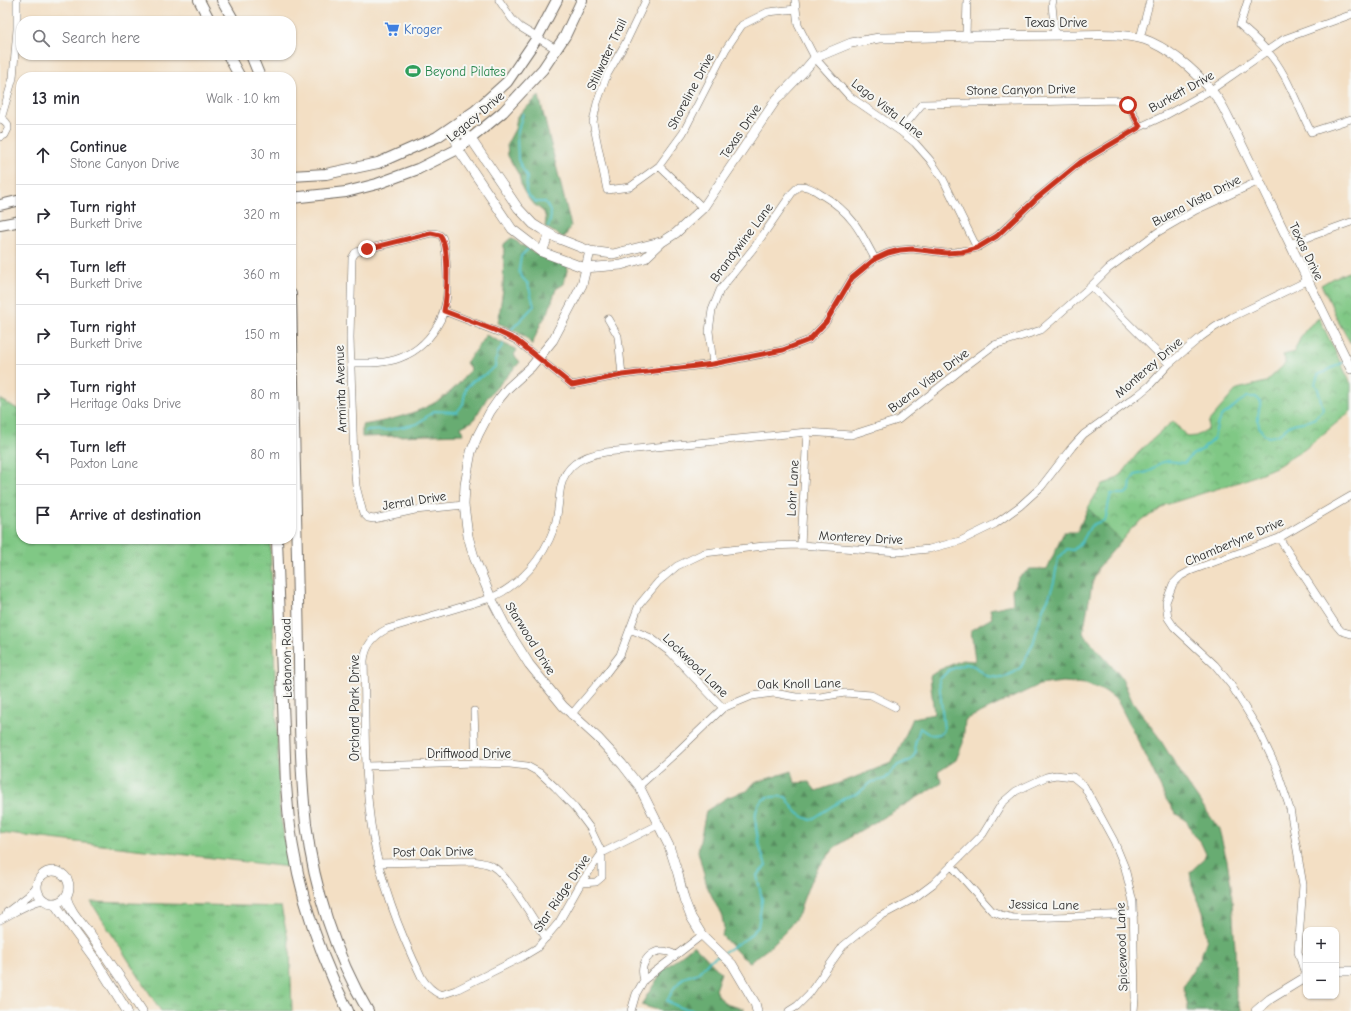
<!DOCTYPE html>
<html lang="en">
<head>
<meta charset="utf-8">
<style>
	body { margin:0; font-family:"Comic Neue",sans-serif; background:#f7f7f7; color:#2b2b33 }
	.controls { position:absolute; right:12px; bottom:12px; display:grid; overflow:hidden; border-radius:8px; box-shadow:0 1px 3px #0004 }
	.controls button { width:36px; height:36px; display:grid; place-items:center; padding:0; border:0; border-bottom:1px solid #e1e1e2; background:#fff; color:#2b2b33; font:20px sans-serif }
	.stop { position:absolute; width:12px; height:12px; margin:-9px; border:3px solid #c8321e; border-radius:50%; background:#fff }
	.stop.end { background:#c8321e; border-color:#fff; box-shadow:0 1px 4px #0008 }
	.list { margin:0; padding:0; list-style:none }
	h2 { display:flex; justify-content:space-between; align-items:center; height:52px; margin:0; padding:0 16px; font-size:17px }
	h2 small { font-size:13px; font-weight:400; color:#7c7c81 }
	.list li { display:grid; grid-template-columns:26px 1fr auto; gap:12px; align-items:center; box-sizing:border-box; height:60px; padding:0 16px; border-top:1px solid #e1e1e2 }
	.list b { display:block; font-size:15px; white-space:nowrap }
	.list p { margin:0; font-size:13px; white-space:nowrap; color:#7c7c81 }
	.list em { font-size:13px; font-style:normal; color:#7c7c81 }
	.icon { flex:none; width:22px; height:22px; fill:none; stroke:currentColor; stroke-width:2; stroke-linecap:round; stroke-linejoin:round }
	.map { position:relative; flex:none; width:1351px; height:1011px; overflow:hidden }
	.search { position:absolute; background:#fff; box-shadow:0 1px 3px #0004; left:16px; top:16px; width:280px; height:44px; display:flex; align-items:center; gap:10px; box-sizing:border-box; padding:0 14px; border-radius:16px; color:#7c7c81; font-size:15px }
	.panel { position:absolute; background:#fff; box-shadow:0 1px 3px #0004; left:16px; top:72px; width:280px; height:472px; border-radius:16px }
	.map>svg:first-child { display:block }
	.grass { fill:url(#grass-tufts); stroke:#567a58 }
	.forest { fill:url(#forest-firs); stroke:#4a6c4e }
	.park { fill:url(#park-crowns); stroke:#567a58 }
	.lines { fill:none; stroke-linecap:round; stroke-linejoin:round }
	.stream { stroke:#52c1c6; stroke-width:2 }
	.minor-casing { stroke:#716a61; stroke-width:8 }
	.tertiary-casing { stroke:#716a61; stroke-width:10 }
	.secondary-casing { stroke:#716a61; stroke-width:12 }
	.minor { stroke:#fff; stroke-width:7 }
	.tertiary { stroke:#fff; stroke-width:9 }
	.secondary { stroke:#fff; stroke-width:10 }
	.route { stroke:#c8321e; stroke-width:5 }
	.labels { text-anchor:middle; stroke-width:4; stroke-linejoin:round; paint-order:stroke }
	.street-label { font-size:13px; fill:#2b2b2b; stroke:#f6f6f2 }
	.shop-label { font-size:13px; fill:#366cbe; stroke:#f6f6f2; text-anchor:start }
	.leisure-label { font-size:13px; fill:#27864d; stroke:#f6f6f2; text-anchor:start }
</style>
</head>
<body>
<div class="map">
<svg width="1351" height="1011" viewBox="0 0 1351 1011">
	<defs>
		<pattern id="grass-tufts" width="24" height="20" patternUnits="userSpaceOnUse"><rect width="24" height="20" fill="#80c885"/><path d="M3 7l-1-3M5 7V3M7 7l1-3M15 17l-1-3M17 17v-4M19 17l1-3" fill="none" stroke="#69a36d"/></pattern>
		<pattern id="forest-firs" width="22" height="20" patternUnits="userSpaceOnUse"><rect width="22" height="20" fill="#68ac72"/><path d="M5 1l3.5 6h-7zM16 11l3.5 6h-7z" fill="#568c5e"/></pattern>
		<pattern id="park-crowns" width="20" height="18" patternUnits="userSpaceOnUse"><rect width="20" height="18" fill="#80c885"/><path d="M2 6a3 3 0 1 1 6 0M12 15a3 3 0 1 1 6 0" fill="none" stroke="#69a36d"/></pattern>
	</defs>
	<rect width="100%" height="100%" fill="#f6f6f2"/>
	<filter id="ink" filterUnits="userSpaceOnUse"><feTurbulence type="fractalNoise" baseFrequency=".025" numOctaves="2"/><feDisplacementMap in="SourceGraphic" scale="8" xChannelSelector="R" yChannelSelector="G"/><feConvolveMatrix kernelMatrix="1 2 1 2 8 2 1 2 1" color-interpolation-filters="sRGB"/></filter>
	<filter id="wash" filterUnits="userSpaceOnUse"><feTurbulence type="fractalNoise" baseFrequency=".012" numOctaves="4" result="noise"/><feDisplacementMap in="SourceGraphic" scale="16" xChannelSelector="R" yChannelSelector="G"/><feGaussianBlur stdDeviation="0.9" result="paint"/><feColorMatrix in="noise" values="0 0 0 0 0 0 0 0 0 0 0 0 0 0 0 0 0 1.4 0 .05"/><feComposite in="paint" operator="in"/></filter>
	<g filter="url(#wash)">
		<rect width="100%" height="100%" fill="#f3dfc4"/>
		<!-- grass -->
		<path class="grass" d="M 0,399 L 21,411 L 21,539 L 270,539 L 280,812 L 289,867 L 0,833 Z
			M 91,902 L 281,907 L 290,948 L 292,1011 L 161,1011 Z"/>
		<!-- forest -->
		<path class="forest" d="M 539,96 L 571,226 L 564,238 L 545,227 L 546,219 L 544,212 L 531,202 L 526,195 L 522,188 L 519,175 L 508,156 L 507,144 L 515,129 L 517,116 Z
			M 511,238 L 540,256 L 568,266 L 564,284 L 556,289 L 548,313 L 541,323 L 532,345 C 524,333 511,329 498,323 L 503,289 L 504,244 Z
			M 486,335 L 517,350 L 514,355 L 520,362 L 487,398 L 473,421 L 461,427 L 463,434 L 362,437 L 362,425 C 389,421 429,411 450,392 C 458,386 464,377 471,369 L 466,363 Z
			M 1088,508 L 1121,541 L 1098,568 L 1092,584 L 1083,633 L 1122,678 L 1133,703 L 1158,736 L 1187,783 L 1219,829 L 1227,861 L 1231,885 L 1235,948 L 1236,998 L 1242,1011 L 1188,1011 L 1188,1006 L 1183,987 L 1200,959 L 1207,939 L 1203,911 L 1192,886 L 1190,872 L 1204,859 L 1206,854 L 1200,841 L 1193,835 L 1186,820 L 1176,814 L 1166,799 L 1147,758 L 1117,700 L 1105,691 L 1085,684 L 1063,682 L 1039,685 L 965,720 L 963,743 L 956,760 L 938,772 L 942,783 L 851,836 L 834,849 L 818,868 L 810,882 L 802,903 L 799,914 L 785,932 L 770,947 L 750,962 L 742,957 L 722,936 L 724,928 L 722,917 L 707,886 L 698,851 L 706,811 L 728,797 L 747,791 L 754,783 L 792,771 L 795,783 L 809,782 L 816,791 L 848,780 L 891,763 L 899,750 L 913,718 L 934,714 L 930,676 L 939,670 L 962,660 L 975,661 L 971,630 L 992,618 L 990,609 L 1013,604 L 1012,590 L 1019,577 L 1030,569 L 1047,569 L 1064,532 L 1077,532 Z
			M 694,945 L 721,973 L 715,990 L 725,1004 L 744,1009 L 743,1011 L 661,1011 L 641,1005 L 663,970 Z"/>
		<!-- park -->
		<path class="park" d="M 1351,271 L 1351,344 L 1338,321 L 1329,300 L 1321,285 L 1333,278 Z
			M 1319,318 L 1351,384 L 1351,411 L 1305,449 L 1276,467 L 1245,480 L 1165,505 L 1155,513 L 1146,517 L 1133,527 L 1121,541 L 1088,508 L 1102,484 C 1122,480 1126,467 1138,453 C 1149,442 1161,432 1173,421 L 1187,437 L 1196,436 L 1208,429 L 1209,421 L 1237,389 L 1266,382 L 1285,364 L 1285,359 L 1283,355 L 1294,352 C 1302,334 1303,330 1319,318 Z"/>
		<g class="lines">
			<!-- stream -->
			<path class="stream" d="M 523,113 L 517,135 L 518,160 L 527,177 L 526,191 L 527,195 L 536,202 L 545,202 C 551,211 553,216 548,227
				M 511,330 L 534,306 L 528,284 L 520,275 L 519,269 L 521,256 L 529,248
				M 366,431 L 387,430 L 417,424 L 434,411 L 457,412 L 463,404 L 466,388 L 474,380 L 484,375 L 495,367 L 497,354 L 503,344
				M 724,952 L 747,938 L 758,927 L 762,900 L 757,875 L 766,866 C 761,852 751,820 758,806 C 762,796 777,796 786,797 C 794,809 796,815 811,820 L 846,797 L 857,794 L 872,782 L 885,779 L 898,765 L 911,760 L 916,752 L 915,744 L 920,728 C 928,734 931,737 942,733 L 944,730 L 939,680 L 949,670 L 966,664 L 974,666 L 986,676 L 1002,678 L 1015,672 L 1021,667 L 1033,644 L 1043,609 L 1049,597 L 1054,582 L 1058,559 L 1067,549 L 1073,550 L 1082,542 L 1090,527 L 1094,524 L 1105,520 C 1108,511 1108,503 1111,494 L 1125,494 L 1130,490 L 1131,481 L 1135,475 L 1148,472 L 1160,463 L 1168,461 L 1184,463 L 1192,455 L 1203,449 L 1214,438 L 1218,422 L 1222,415 L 1228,412 L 1239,402 L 1247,397 L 1256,397 L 1261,402 C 1257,415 1255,429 1268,437 C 1284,436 1283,427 1293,424 C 1307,420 1314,423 1323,409 L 1318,389 L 1315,384 L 1318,375 L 1344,362
				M 700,1011 L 681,1008 L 667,1001 L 674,988 L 683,978 L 698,973 L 709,961 L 719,955"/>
		</g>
	</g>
	<g filter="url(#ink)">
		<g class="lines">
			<!-- minor casing -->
			<g class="minor-casing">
				<path id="minor" d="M 499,0 L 512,19 L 520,27 L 556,49
					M 646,0 L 625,44 L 607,75 L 597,103 L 593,122 L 607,190 L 630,187 L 659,166 L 683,133 L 726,49 L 742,25 L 768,12 L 796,9
					M 795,0 L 798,25 L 815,58 L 849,96 L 900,131 L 915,143 L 930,160 L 943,179 L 977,248
					M 1053,0 L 1052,5 L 1055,35
					M 1248,0 L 1240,25 C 1249,33 1259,41 1267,51 C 1286,71 1298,107 1311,132 L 1351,119
					M 966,36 L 967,0
					M 1140,38 L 1150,0
					M 0,119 C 6,120 8,124 8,129 L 5,135 L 0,137
					M 1,119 L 13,78 L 17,29 L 17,0
					M 900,131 L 922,104 L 1118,100 C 1131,103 1134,116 1140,127
					M 659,166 L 703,208
					M 1290,244 L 1351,222
					M 1091,286 L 1169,364
					M 444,311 L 503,334 L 516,340 L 572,385 L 622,375 L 713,364 L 783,350 L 809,340 L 826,322 L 852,278 L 875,259 L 888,253 L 900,250 L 912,249 L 946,253 L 962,251 L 977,248 L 997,236 L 1037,198 L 1081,162 L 1140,127 L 1168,114 L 1211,90 L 1284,39 L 1350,15 L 1351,14
					M 608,319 L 618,336 L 622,375
					M 351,363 C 367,363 384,364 400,358 C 419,351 432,337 441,319 C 443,313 445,307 446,301 C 448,291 447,244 442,237 C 439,233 435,233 431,233 L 359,251 L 355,253 L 352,258 L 350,338 L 354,462 L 356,486 L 363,513 L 368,518 L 374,519 L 415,510 L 464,505
					M 713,364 L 709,331 L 712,310 L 720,290 L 756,245 L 792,193 L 799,186 C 809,186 814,190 822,195 C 851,212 860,230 875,259
					M 1279,538 L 1336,625 L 1341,631 L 1351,634
					M 801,545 L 807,432
					M 630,629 L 651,638 L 671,653 L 723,708
					M 474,711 L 476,763
					M 571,715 L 604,676 L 620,655 L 639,605 L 658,582 L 677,566 L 704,553 L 764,546 L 801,545 L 898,552 L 929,549 L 960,541 L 995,524 L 1020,506 L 1041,487 L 1072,447 L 1084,434 L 1138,395 L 1149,386 L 1169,364 L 1201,337 L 1215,327 L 1232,317 L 1307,281
					M 367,766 L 476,763 L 510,764 L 527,766 L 540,773 L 555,787 L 575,808 L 590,828 L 602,853 L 602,877 L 596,882 L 581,883
					M 639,786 L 677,752 L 723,708 L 752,696 L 774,693 L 796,697 L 820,697 L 845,693 L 871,695 L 895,707
					M 658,825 L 602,853 L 581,883 L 559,922 L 537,948 L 522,957 L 456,990 L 441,995 C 432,991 427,986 422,978 C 400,933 382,887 373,837 C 363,779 366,720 364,661 C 365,646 373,636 387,629 L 491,598 C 521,584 543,559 554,528 C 559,514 558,500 561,486 C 566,463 585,455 606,452 L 807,432 L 851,435 L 898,420 L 962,369 L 994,345 L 1041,330 L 1091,286 L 1108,269 L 1158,232 L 1196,210 L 1259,181
					M 378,863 L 472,861 C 479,862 486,863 492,866 C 509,876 534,921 546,938
					M 951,865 L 992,911 L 1001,915 L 1013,918 L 1028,918 L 1134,914
					M 6,915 L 7,912 L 28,896 L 36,887
					M 0,920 C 14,913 27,903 43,900
					M 1306,977 L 1298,952 L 1303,885 L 1290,809 L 1276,767 L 1257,727 L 1231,685 L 1215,665 L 1174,627 L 1168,618 L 1166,602 L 1173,584 L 1181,576 L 1190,571 L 1279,538 L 1351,496
					M 644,980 C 637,960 656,943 675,955
					M 631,1011 L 636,994 L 644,980 L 702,935
					M 789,1011 L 797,1006 L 809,994 L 843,946 L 879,917 L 913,899 L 933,884 L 983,834 L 1002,803 L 1016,791 L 1046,777 L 1056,775 L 1073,777 L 1084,786 L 1114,841 L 1125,868 L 1133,902 L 1135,998 L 1134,1011"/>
			</g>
			<!-- tertiary casing -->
			<g class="tertiary-casing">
				<path id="tertiary" d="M 453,126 L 458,149 L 512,229 L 542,252 L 585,268 L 621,265 L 645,258 L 662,242 L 676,233 L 703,208 L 776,100 L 804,71 L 815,58 L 851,43 L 879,38 C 943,37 1007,35 1070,35 C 1093,35 1131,32 1151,42 C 1177,54 1201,76 1218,99 C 1225,109 1230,122 1236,133 L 1351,369
					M 453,126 L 471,139 L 518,208 L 533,224 L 541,229 L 557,238 L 590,251 L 613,254 L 660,242
					M 590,251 L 582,285 L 553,340 L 531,367 L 508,388 L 499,399 L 490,412 L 478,435 L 471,452 L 465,485 L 464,505 L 468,536 L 474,557 L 491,598 L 507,629 L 529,664 L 563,706 L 598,738 L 622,764 L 639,786 L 669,846 L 678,874 L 684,899 L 691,917 L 702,935 L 732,964 L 755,1003 L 757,1011
					M 542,252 L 549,234
					M37 887a16 16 0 1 1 32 0a16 16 0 1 1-32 0Z
					M 66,897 C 70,912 82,923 91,936 C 109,960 126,986 142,1011
					M 54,903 L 94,958 L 127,1011
					M 1336,971 L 1351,971
					M 1256,1011 L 1270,999 L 1306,977"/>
			</g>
			<!-- secondary casing -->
			<g class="secondary-casing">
				<path id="secondary" d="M 199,0 L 210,21
					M 222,0 L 234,21
					M 228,55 L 240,77
					M 251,55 L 260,77
					M 291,176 L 326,174 L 378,163 L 437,137 L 475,111 L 507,82 L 537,38 L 557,0
					M 291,198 L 346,192 L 377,184 L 418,169 L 458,149 L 503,112 L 543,69 L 565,36 L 582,0
					M 0,205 L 21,200
					M 0,225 L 21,221
					M 291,294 C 293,396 296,499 298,601 C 300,675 298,751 306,824 C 314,888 335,955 368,1011
					M 277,539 L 286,785 C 291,868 311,937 348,1011"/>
			</g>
			<!-- minor -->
			<use href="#minor" class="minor"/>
			<!-- tertiary -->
			<use href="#tertiary" class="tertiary"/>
			<!-- secondary -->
			<use href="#secondary" class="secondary"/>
		</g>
	</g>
	<g class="lines" filter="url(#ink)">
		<!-- route -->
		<path class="route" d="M 367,249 L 431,233 L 440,235 C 450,245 447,297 444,311 L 494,330 L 516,340 L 572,385 L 622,375 L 713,364 L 783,350 L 809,340 L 826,322 L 852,278 L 875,259 L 888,253 L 900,250 L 912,249 L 946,253 L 962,252 L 977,248 L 997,236 L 1037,198 L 1081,162 L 1140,127 L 1128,105"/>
	</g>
	<!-- icons -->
	<defs>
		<g id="supermarket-bare" transform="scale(1.2)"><path d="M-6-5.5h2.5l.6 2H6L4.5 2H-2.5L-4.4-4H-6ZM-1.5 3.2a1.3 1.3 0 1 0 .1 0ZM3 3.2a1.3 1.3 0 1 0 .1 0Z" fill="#3f7fe0" stroke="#f6f6f2" stroke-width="2.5" paint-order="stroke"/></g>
		<g id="stadium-bare" transform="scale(1.2)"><path d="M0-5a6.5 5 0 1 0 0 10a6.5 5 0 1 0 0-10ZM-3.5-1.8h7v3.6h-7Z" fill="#2e9e5b" stroke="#f6f6f2" stroke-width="2.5" paint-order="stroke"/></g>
	</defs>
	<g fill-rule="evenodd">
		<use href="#supermarket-bare" x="392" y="29"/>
		<use href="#stadium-bare" x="413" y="71"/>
	</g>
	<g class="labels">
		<!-- street labels -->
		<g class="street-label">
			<text x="1056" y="27">Texas Drive</text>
			<text transform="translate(606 54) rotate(-65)" y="5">Stillwater Trail</text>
			<text transform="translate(1021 89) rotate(-1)" y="5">Stone Canyon Drive</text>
			<text transform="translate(690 91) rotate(-62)" y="5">Shoreline Drive</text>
			<text transform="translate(1181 91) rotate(-29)" y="5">Burkett Drive</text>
			<text transform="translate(888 108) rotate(38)" y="5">Lago Vista Lane</text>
			<text transform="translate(475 116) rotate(-40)" y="5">Legacy Drive</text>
			<text transform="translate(740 131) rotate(-56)" y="5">Texas Drive</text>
			<text transform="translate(1196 200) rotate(-27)" y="5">Buena Vista Drive</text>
			<text transform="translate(741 242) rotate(-53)" y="5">Brandywine Lane</text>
			<text transform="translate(1307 251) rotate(64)" y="5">Texas Drive</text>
			<text transform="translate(1148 367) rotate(-41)" y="5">Monterey Drive</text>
			<text transform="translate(928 380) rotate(-37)" y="5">Buena Vista Drive</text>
			<text transform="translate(340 389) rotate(-92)" y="5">Arminta Avenue</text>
			<text transform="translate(792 488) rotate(-87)" y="5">Lohr Lane</text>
			<text transform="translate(414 500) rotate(-9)" y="5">Jerral Drive</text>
			<text transform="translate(861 537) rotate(3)" y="5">Monterey Drive</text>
			<text transform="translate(1234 541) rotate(-23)" y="5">Chamberlyne Drive</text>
			<text transform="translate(531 638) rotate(58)" y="5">Starwood Drive</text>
			<text transform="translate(286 658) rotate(-91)" y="5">Lebanon Road</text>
			<text transform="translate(696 665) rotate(44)" y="5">Lockwood Lane</text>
			<text transform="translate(799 683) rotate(-1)" y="5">Oak Knoll Lane</text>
			<text transform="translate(354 708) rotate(-90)" y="5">Orchard Park Drive</text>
			<text x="469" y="758">Driftwood Drive</text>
			<text transform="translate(433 851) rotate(-1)" y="5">Post Oak Drive</text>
			<text transform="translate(561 893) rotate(-56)" y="5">Star Ridge Drive</text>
			<text transform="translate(1044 904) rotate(1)" y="5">Jessica Lane</text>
			<text transform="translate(1121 947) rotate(-92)" y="5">Spicewood Lane</text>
		</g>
		<!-- shop labels -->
		<g class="shop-label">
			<text x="404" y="34">Kroger</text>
		</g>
		<!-- leisure labels -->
		<g class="leisure-label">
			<text x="425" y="76">Beyond Pilates</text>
		</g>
	</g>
</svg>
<div class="controls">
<button>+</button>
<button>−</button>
</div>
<div class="stop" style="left:1128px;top:105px"></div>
<div class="stop end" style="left:367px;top:249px"></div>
<div class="search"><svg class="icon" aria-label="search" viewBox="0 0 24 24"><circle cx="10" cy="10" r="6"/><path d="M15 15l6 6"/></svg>Search here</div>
<section class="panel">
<h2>13 min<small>Walk · 1.0 km</small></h2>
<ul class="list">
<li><svg class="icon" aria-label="ahead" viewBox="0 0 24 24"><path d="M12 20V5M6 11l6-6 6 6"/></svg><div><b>Continue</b><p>Stone Canyon Drive</p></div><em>30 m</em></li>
<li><svg class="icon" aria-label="right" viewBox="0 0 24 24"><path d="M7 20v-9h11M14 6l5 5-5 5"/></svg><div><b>Turn right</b><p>Burkett Drive</p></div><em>320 m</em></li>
<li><svg class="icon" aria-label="left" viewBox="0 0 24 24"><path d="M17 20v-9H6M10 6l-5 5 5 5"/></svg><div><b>Turn left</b><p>Burkett Drive</p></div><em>360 m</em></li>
<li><svg class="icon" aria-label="right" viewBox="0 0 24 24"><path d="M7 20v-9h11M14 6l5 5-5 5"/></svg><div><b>Turn right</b><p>Burkett Drive</p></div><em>150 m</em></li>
<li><svg class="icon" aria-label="right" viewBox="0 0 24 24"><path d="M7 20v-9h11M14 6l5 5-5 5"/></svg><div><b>Turn right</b><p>Heritage Oaks Drive</p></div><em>80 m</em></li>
<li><svg class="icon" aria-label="left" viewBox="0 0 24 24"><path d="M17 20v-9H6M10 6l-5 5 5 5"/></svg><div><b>Turn left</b><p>Paxton Lane</p></div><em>80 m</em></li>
<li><svg class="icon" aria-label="arrive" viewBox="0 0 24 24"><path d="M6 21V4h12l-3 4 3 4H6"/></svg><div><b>Arrive at destination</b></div></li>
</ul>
</section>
</div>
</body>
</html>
